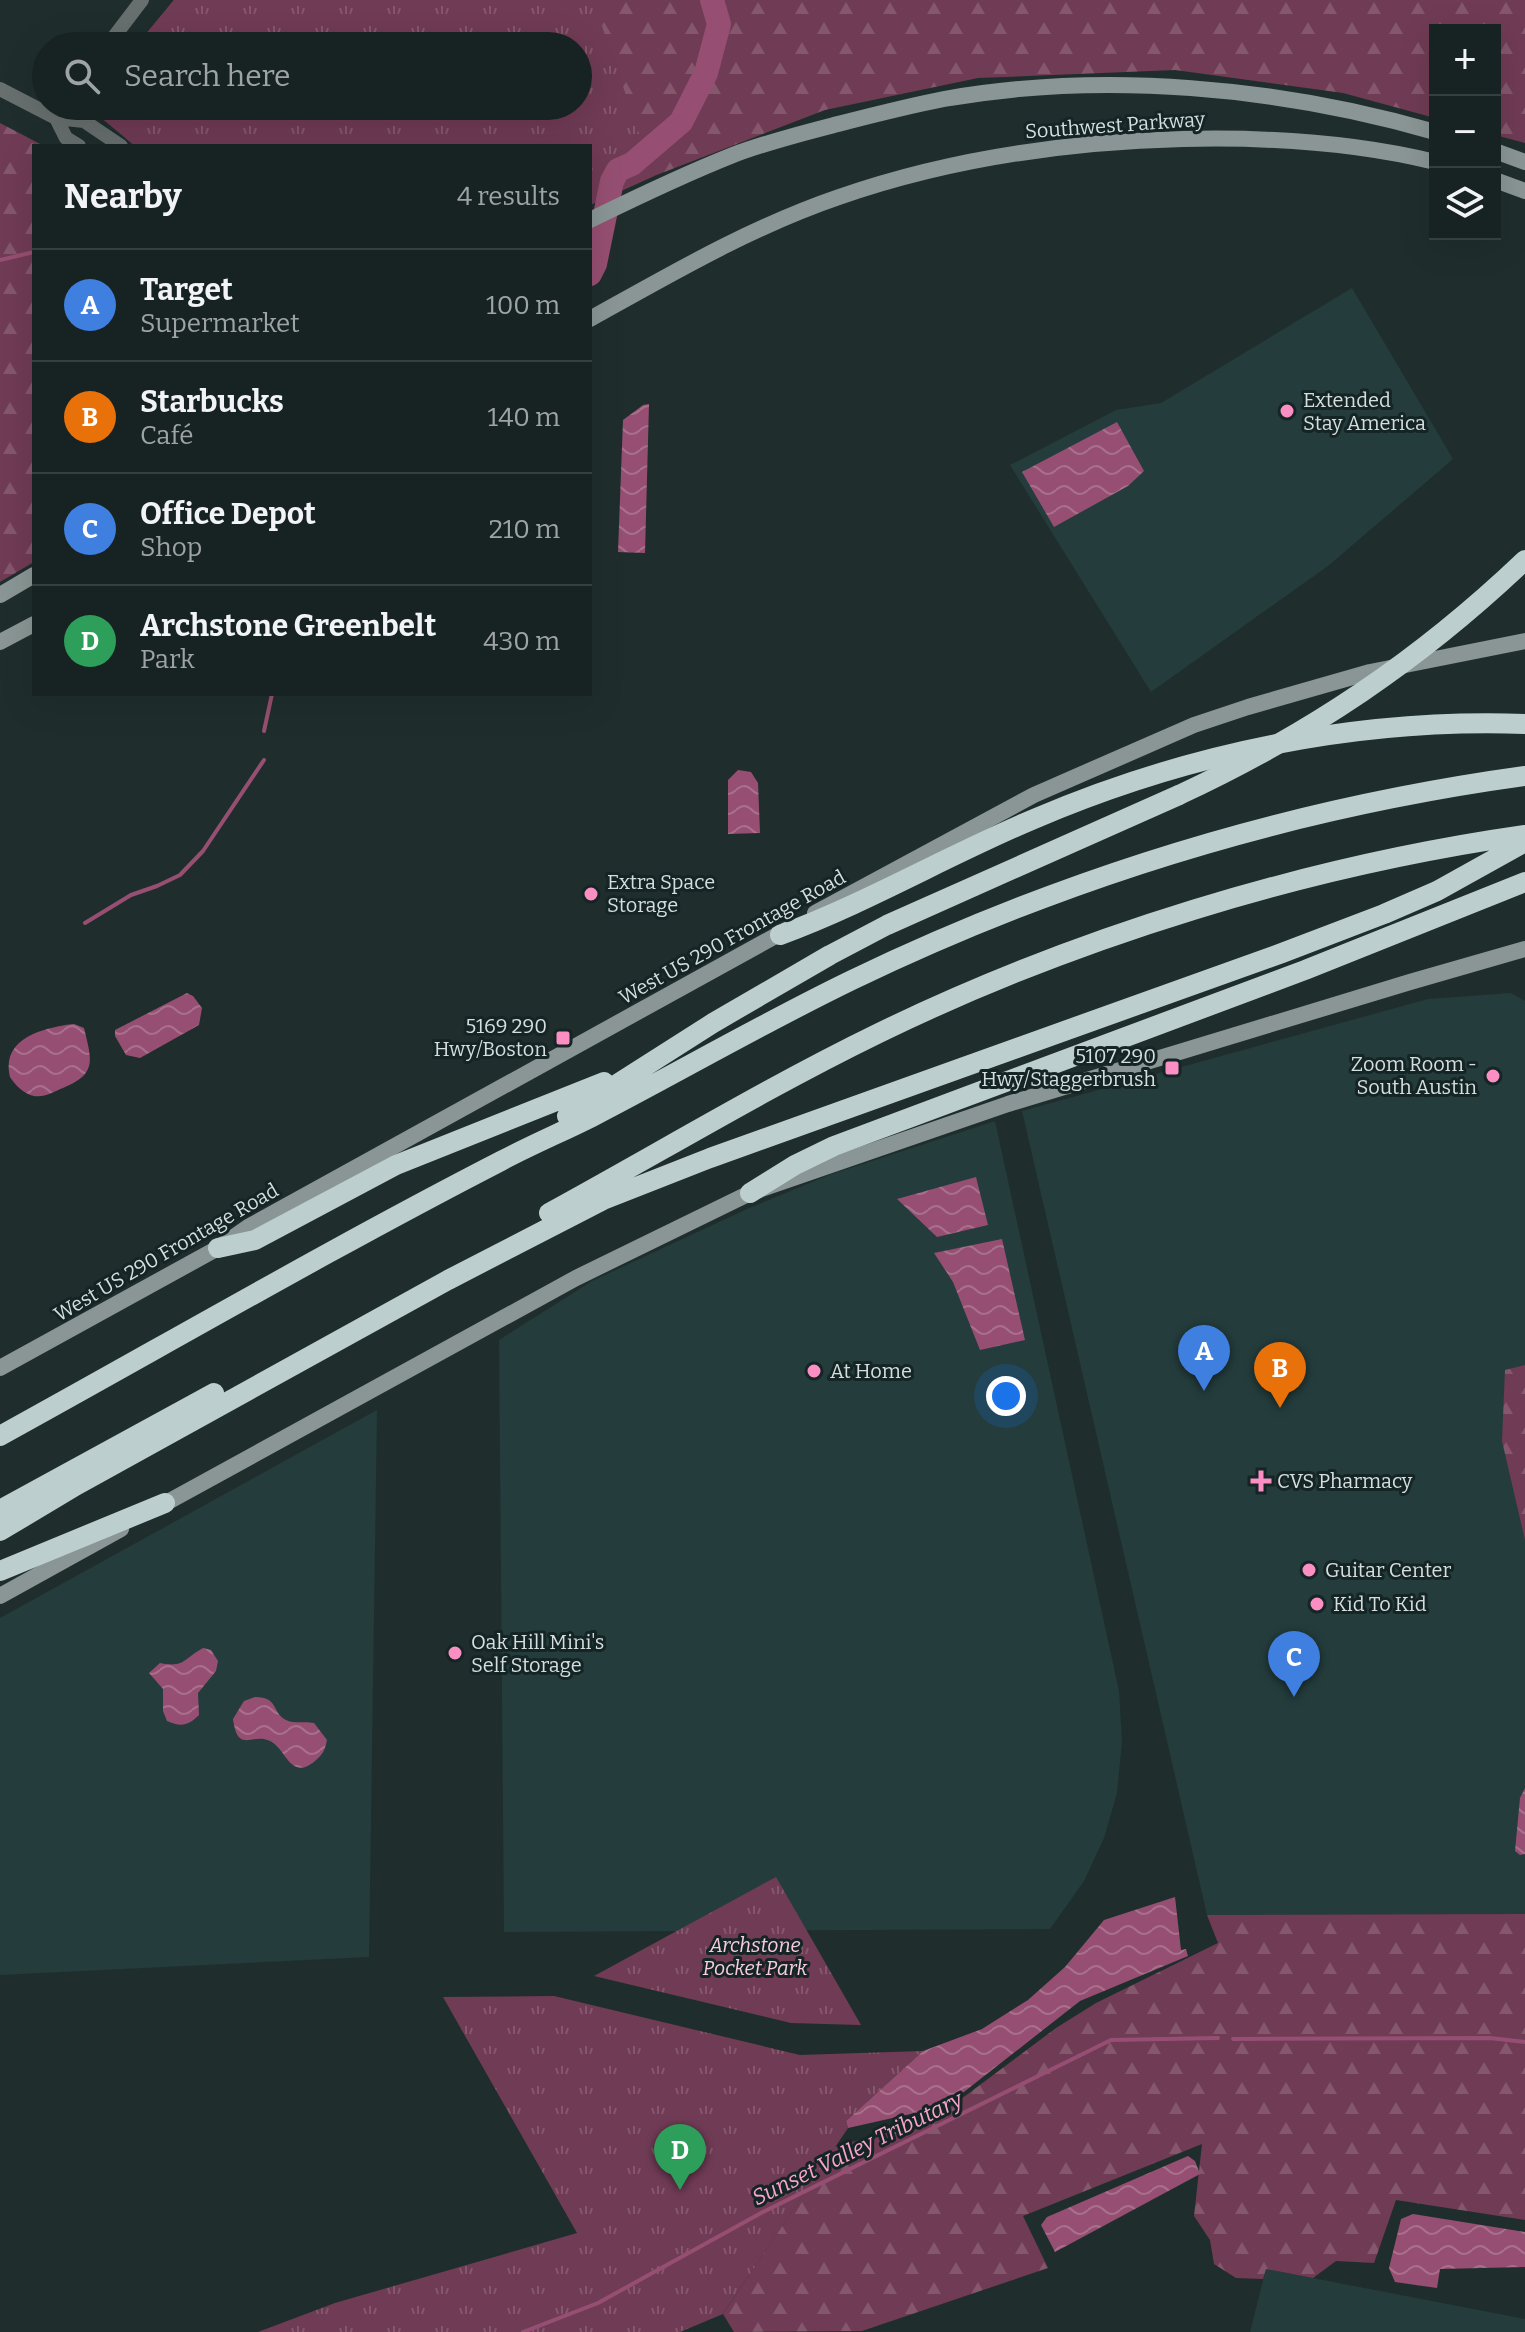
<!DOCTYPE html>
<html lang="en">
<head>
<meta charset="utf-8">
<style>
	body { margin:0; font-family:Bitter,serif; background:#202a2a; color:#f1f3f6 }
	.controls { position:absolute; right:24px; top:24px; display:grid; overflow:hidden; border-radius:0px; box-shadow:0 8px 32px #0002 }
	.controls button { width:72px; height:72px; display:grid; place-items:center; padding:0; border:0; border-bottom:2px solid #363f40; background:#172222; color:#f1f3f6; font:40px sans-serif }
	.you { position:absolute; left:1006px; top:1396px; width:28px; height:28px; margin:-20px; border:6px solid #fff; border-radius:50%; background:#1a73e8; box-shadow:0 0 0 12px #1a73e833 }
	.badge { display:grid; place-items:center; width:52px; height:52px; border-radius:50%; background:#b45309; color:#fff; font-size:26px; font-weight:700 }
	.pin { position:absolute; translate:-50% -66px; filter:drop-shadow(0 2px 4px #0008) }
	.pin::after { content:''; position:absolute; top:42px; width:28px; height:24px; background:inherit; clip-path:polygon(0 0,100% 0,50% 100%) }
	.list { margin:0; padding:0; list-style:none }
	h2 { display:flex; justify-content:space-between; align-items:center; height:104px; margin:0; padding:0 32px; font-size:34px }
	h2 small { font-size:26px; font-weight:400; color:#9ea4a5 }
	.list li { display:grid; grid-template-columns:52px 1fr auto; gap:24px; align-items:center; box-sizing:border-box; height:112px; padding:0 32px; border-top:2px solid #363f40 }
	.list b { display:block; font-size:30px; white-space:nowrap }
	.list p { margin:0; font-size:26px; white-space:nowrap; color:#9ea4a5 }
	.list em { font-size:26px; font-style:normal; color:#9ea4a5 }
	.icon { flex:none; width:44px; height:44px; fill:none; stroke:currentColor; stroke-width:2; stroke-linecap:round; stroke-linejoin:round }
	.map { position:relative; flex:none; width:1525px; height:2332px; overflow:hidden }
	.search { position:absolute; background:#172222; box-shadow:0 8px 32px #0002; left:32px; top:32px; width:560px; height:88px; display:flex; align-items:center; gap:20px; box-sizing:border-box; padding:0 28px; border-radius:44px; color:#9ea4a5; font-size:30px }
	.panel { position:absolute; background:#172222; box-shadow:0 8px 32px #0002; left:32px; top:144px; width:560px; height:552px; border-radius:0px }
	.map>svg:first-child { display:block }
	.built { fill:#243c3c }
	.forest { fill:url(#forest-firs) }
	.park { fill:url(#park-tufts) }
	.water { fill:url(#water-waves) }
	.lines { fill:none; stroke-linecap:round; stroke-linejoin:round }
	.stream { stroke:#964f72; stroke-width:4 }
	.river { stroke:#964f72; stroke-width:24 }
	.tertiary { stroke:#686f6f; stroke-width:14 }
	.secondary { stroke:#8a9695; stroke-width:16 }
	.motorway { stroke:#bccfce; stroke-width:20 }
	.motorway-bridge { stroke:#bccfce; stroke-width:20 }
	.poi-dot { fill:#fb8fc4; stroke:#152424; stroke-width:3 }
	.labels { text-anchor:middle; stroke-width:6; stroke-linejoin:round; paint-order:stroke }
	.street-label { font-size:20px; fill:#d5dede; stroke:#152424 }
	.poi-label { font-size:20px; fill:#d5dede; stroke:#152424; text-anchor:start }
	.park-label { font-size:20px; font-style:italic; fill:#f8cde0; stroke:#152424 }
	.water-label { font-size:22px; font-style:italic; fill:#f7a5cb; stroke:#152424 }
</style>
</head>
<body>
<div class="map">
<svg width="1525" height="2332" viewBox="0 0 1525 2332">
	<defs>
		<pattern id="forest-firs" width="22" height="20" patternUnits="userSpaceOnUse" patternTransform="scale(2)"><rect width="22" height="20" fill="#703b55"/><path d="M5 1l3.5 6h-7zM16 11l3.5 6h-7z" fill="#84576d"/></pattern>
		<pattern id="park-tufts" width="24" height="20" patternUnits="userSpaceOnUse" patternTransform="scale(2)"><rect width="24" height="20" fill="#703b55"/><path d="M3 7l-1-3M5 7V3M7 7l1-3M15 17l-1-3M17 17v-4M19 17l1-3" fill="none" stroke="#84576d"/></pattern>
		<pattern id="water-waves" width="16" height="10" patternUnits="userSpaceOnUse" patternTransform="scale(2)"><rect width="16" height="10" fill="#964f72"/><path d="M0 5q4-4 8 0t8 0" fill="none" stroke="#a8708c"/></pattern>
	</defs>
	<rect width="100%" height="100%" fill="#1f2e2d"/>
	<!-- built -->
	<path class="built" d="M 1352,288 L 1453,459 L 1328,566 L 1151,692 L 1010,465 L 1116,410 L 1161,403 Z
		M 1511,993 L 1525,1001 L 1525,1914 L 1207,1915 L 1022,1111 L 1428,999 Z
		M 995,1121 L 1119,1691 L 1122,1741 L 1117,1793 L 1104,1838 L 1084,1881 L 1050,1929 L 504,1932 L 499,1340 L 592,1281 L 747,1209 L 829,1175 Z
		M 377,1410 L 369,1957 L 0,1975 L 0,1618 Z
		M 1266,2269 L 1525,2319 L 1525,2332 L 1250,2332 Z"/>
	<!-- forest -->
	<path class="forest" d="M 174,0 L 1525,0 L 1525,143 L 1495,135 L 1495,30 L 1435,30 L 1435,118 L 1343,93 L 1175,70 L 978,78 L 825,110 L 654,176 L 590,205 L 590,146 L 135,146 L 98,115 L 97,106 L 578,106 L 578,46 L 136,46 Z
		M 0,123 L 44,146 L 34,146 L 34,562 L 0,582 Z
		M 1525,1365 L 1525,1540 L 1502,1441 L 1505,1370 Z
		M 1525,1914 L 1525,2220 L 1396,2200 L 1374,2263 L 1336,2261 L 1313,2278 L 1266,2269 L 1263,2279 L 1236,2278 L 1214,2264 L 1210,2240 L 1194,2216 L 1202,2144 L 1023,2216 L 1048,2268 L 862,2331 L 734,2332 L 723,2314 L 835,2147 L 937,2117 L 1056,2028 L 1096,2003 L 1218,1943 L 1207,1915 Z"/>
	<!-- park -->
	<path class="park" d="M 174,0 L 593,0 L 654,176 L 590,205 L 590,146 L 135,146 L 98,115 L 97,106 L 578,106 L 578,46 L 136,46 Z
		M 776,1877 L 861,2025 L 791,2023 L 594,1976 Z
		M 554,1996 L 800,2055 L 923,2051 L 846,2121 L 848,2128 L 723,2314 L 680,2332 L 258,2332 L 335,2303 L 577,2233 L 443,1997 Z"/>
	<!-- water -->
	<path class="water" d="M 649,404 L 645,553 L 618,552 L 623,420 L 643,405 Z
		M 1117,422 L 1144,471 L 1128,486 L 1054,527 L 1022,472 Z
		M 738,770 L 751,772 L 758,783 L 760,833 L 728,834 L 728,780 Z
		M 187,993 L 193,996 L 202,1008 L 199,1025 L 140,1058 L 126,1055 L 115,1036 L 115,1030 Z
		M 74,1024 L 84,1028 C 92,1061 97,1074 63,1088 C 55,1091 44,1098 34,1096 C 24,1094 15,1085 10,1077 C 0,1037 47,1027 74,1024 Z
		M 976,1177 L 988,1225 L 937,1237 L 897,1199 Z
		M 1002,1239 L 1025,1340 L 980,1350 L 953,1282 L 934,1253 Z
		M 203,1648 L 211,1650 L 218,1661 L 216,1671 L 198,1693 L 199,1715 C 188,1726 181,1727 167,1721 L 163,1711 L 163,1689 L 149,1673 L 160,1663 C 185,1668 183,1659 203,1648 Z
		M 255,1697 C 279,1697 271,1712 286,1720 C 294,1724 305,1721 314,1723 L 327,1740 C 325,1750 323,1754 315,1761 C 290,1782 286,1748 270,1741 C 252,1732 238,1755 233,1719 L 244,1701 Z
		M 1525,1788 L 1525,1854 L 1520,1855 L 1515,1851 L 1520,1798 Z
		M 1175,1897 L 1181,1950 L 1186,1949 L 1188,1956 L 1080,2001 L 946,2106 L 848,2128 L 846,2121 L 923,2051 L 982,2029 L 1028,2000 L 1065,1967 L 1104,1920 Z
		M 1188,2156 L 1195,2161 L 1200,2174 L 1055,2252 L 1041,2225 L 1047,2217 Z
		M 1413,2214 L 1525,2232 L 1525,2267 L 1440,2269 L 1437,2288 L 1395,2282 L 1389,2268 L 1401,2219 Z"/>
	<g class="lines">
		<!-- stream -->
		<path class="stream" d="M 0,260 L 34,252
			M 264,731 L 272,694
			M 85,923 L 131,895 L 157,886 L 180,875 L 203,851 L 264,760
			M 1233,2039 L 1490,2038 L 1525,2042
			M 523,2332 L 598,2303 L 761,2213 L 1111,2040 L 1218,2038"/>
		<!-- river -->
		<path class="river" d="M 590,274 L 595,264 L 612,181 L 618,170 L 632,164 L 681,122 L 706,73 L 719,24 L 712,0"/>
		<!-- tertiary -->
		<path class="tertiary" d="M 107,46 L 142,0
			M 0,89 L 56,118 L 84,121 L 121,146
			M 56,118 L 66,138 L 79,146"/>
		<!-- secondary -->
		<path class="secondary" d="M 1495,151 L 1525,162
			M 1495,180 L 1525,191
			M 590,220 C 637,197 685,174 733,155 C 767,142 803,133 838,124 C 873,115 908,106 944,99 C 1103,71 1280,87 1435,132
			M 590,319 C 671,274 751,227 839,197 C 951,158 1065,142 1183,139 C 1268,137 1353,142 1435,162
			M 0,595 L 34,575
			M 0,642 L 34,624
			M 815,913 L 1034,795 L 1194,725 L 1248,707 L 1370,672 L 1525,641
			M 0,1368 L 218,1248 L 248,1227 L 788,929
			M 155,1509 L 576,1278 L 750,1193 L 1008,1104 L 1410,982 L 1525,949
			M 0,1596 L 121,1529"/>
		<!-- motorway -->
		<path class="motorway" d="M 780,935 C 867,903 948,855 1034,819 C 1188,753 1357,718 1525,724
			M 567,1116 L 713,1023 L 830,955 L 887,925 L 1179,795
			M 750,1193 L 795,1165 L 834,1146 L 1305,970 L 1525,882
			M 549,1213 C 659,1153 766,1088 879,1033 C 1076,937 1307,866 1525,835
			M 218,1248 L 255,1240 L 396,1165 L 604,1082
			M 0,1436 C 167,1344 332,1248 501,1161 C 531,1145 562,1132 592,1117 C 679,1072 763,1023 852,980 C 1064,878 1292,808 1525,776
			M 0,1510 L 214,1393
			M 0,1531 L 77,1485 L 448,1280 L 603,1200 L 710,1158 L 1282,953 L 1384,914 L 1437,891 L 1525,842
			M 0,1571 L 165,1503"/>
		<!-- motorway-bridge -->
		<path class="motorway-bridge" d="M 1179,795 C 1310,734 1420,660 1525,560"/>
	</g>
	<!-- markers -->
	<g class="poi-dot">
		<circle cx="1287" cy="411" r="8"/>
		<circle cx="591" cy="894" r="8"/>
		<rect x="555" y="1030" width="16" height="16" rx="4"/>
		<rect x="1164" y="1060" width="16" height="16" rx="4"/>
		<circle cx="1493" cy="1076" r="8"/>
		<circle cx="814" cy="1371" r="8"/>
		<path d="M1257 1469h8v8h8v8h-8v8h-8v-8h-8v-8h8z"/>
		<circle cx="1309" cy="1570" r="8"/>
		<circle cx="1317" cy="1604" r="8"/>
		<circle cx="455" cy="1653" r="8"/>
	</g>
	<g class="labels">
		<!-- street labels -->
		<g class="street-label">
			<text transform="translate(1115 125) rotate(-4)" y="7">Southwest Parkway</text>
			<text transform="translate(732 937) rotate(-29)" y="7">West US 290 Frontage Road</text>
			<text transform="translate(166 1252) rotate(-30)" y="7">West US 290 Frontage Road</text>
		</g>
		<!-- poi labels -->
		<g class="poi-label">
			<text x="1303" y="407">Extended<tspan x="1303" dy="23">Stay America</tspan></text>
			<text x="607" y="889">Extra Space<tspan x="607" dy="23">Storage</tspan></text>
			<text x="547" y="1033" text-anchor="end">5169 290<tspan x="547" dy="23">Hwy/Boston</tspan></text>
			<text x="1156" y="1063" text-anchor="end">5107 290<tspan x="1156" dy="23">Hwy/Staggerbrush</tspan></text>
			<text x="1477" y="1071" text-anchor="end">Zoom Room -<tspan x="1477" dy="23">South Austin</tspan></text>
			<text x="830" y="1378">At Home</text>
			<text x="1277" y="1488">CVS Pharmacy</text>
			<text x="1325" y="1577">Guitar Center</text>
			<text x="1333" y="1611">Kid To Kid</text>
			<text x="471" y="1649">Oak Hill Mini's<tspan x="471" dy="23">Self Storage</tspan></text>
		</g>
		<!-- park labels -->
		<g class="park-label">
			<text x="755" y="1952">Archstone<tspan x="755" dy="23">Pocket Park</tspan></text>
		</g>
		<!-- water labels -->
		<g class="water-label">
			<text transform="translate(857 2148) rotate(-26)" y="8">Sunset Valley Tributary</text>
		</g>
	</g>
</svg>
<div class="controls">
<button>+</button>
<button>−</button>
<button><svg class="icon" aria-label="layers" viewBox="0 0 24 24"><path d="M12 4l9 5-9 5-9-5zM3 14l9 5 9-5"/></svg></button>
</div>
<div class="you"></div>
<div class="pin badge" style="left:1204px;top:1391px;background:#3f7fe0">A</div>
<div class="pin badge" style="left:1280px;top:1408px;background:#e8710a">B</div>
<div class="pin badge" style="left:1294px;top:1697px;background:#3f7fe0">C</div>
<div class="pin badge" style="left:680px;top:2190px;background:#2e9e5b">D</div>
<div class="search"><svg class="icon" aria-label="search" viewBox="0 0 24 24"><circle cx="10" cy="10" r="6"/><path d="M15 15l6 6"/></svg>Search here</div>
<section class="panel">
<h2>Nearby<small>4 results</small></h2>
<ul class="list">
<li><span class="badge" style="background:#3f7fe0">A</span><div><b>Target</b><p>Supermarket</p></div><em>100 m</em></li>
<li><span class="badge" style="background:#e8710a">B</span><div><b>Starbucks</b><p>Café</p></div><em>140 m</em></li>
<li><span class="badge" style="background:#3f7fe0">C</span><div><b>Office Depot</b><p>Shop</p></div><em>210 m</em></li>
<li><span class="badge" style="background:#2e9e5b">D</span><div><b>Archstone Greenbelt</b><p>Park</p></div><em>430 m</em></li>
</ul>
</section>
</div>
</body>
</html>
